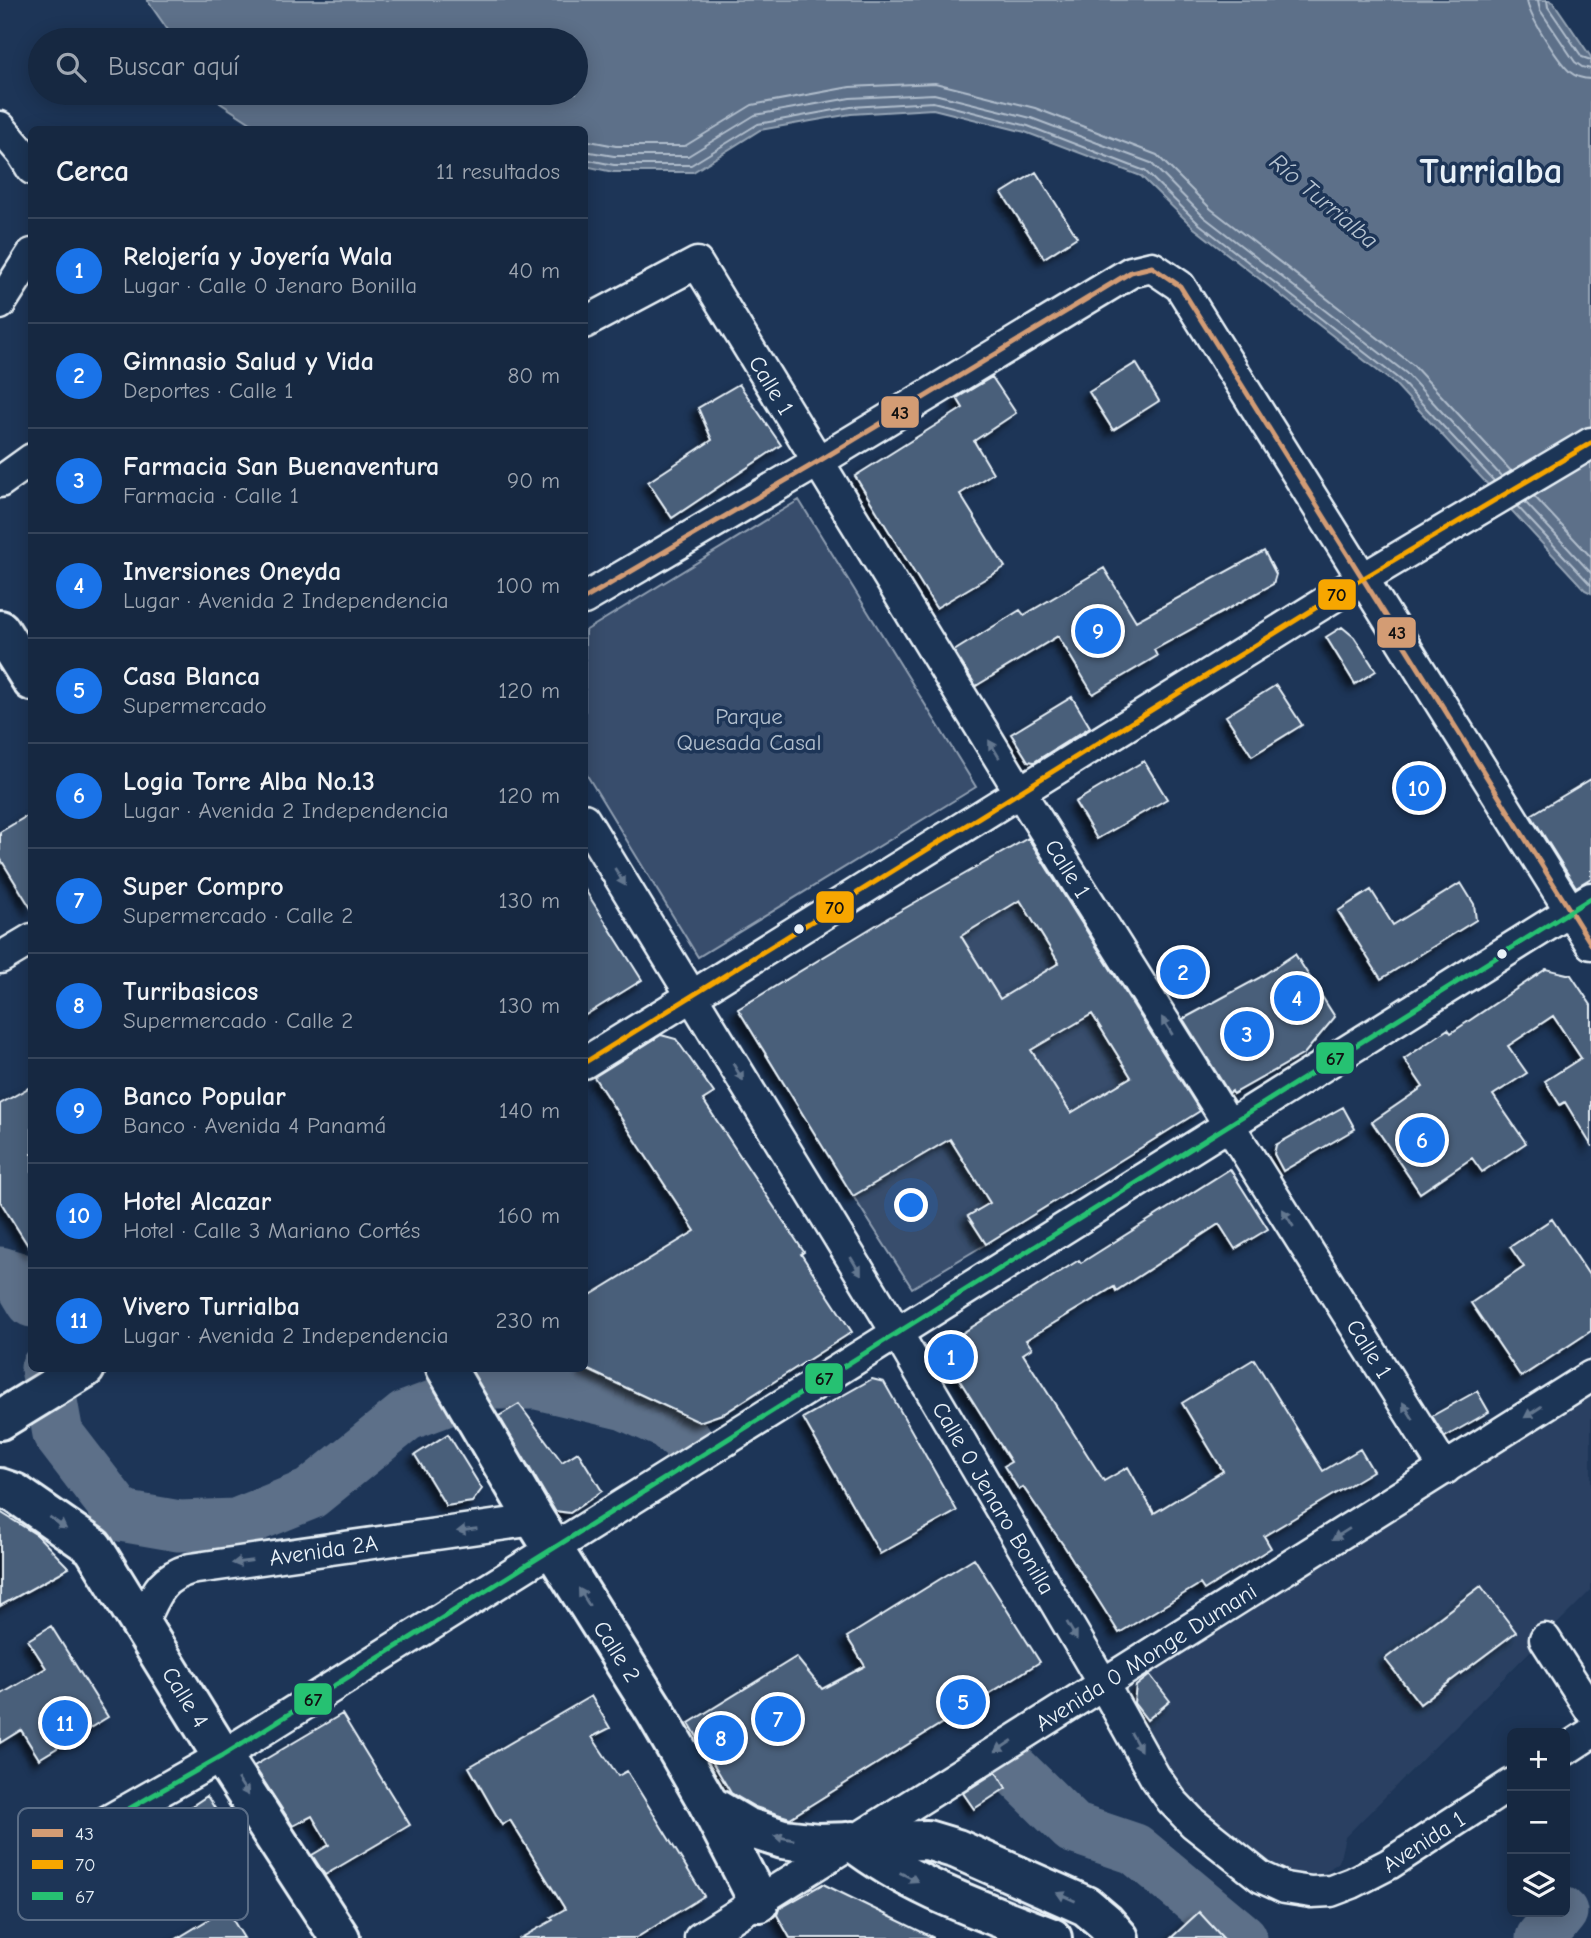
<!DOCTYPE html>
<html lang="es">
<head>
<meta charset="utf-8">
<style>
	body { margin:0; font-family:"Comic Neue",sans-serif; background:#23344c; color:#f1f3f6 }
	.controls { position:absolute; right:21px; bottom:21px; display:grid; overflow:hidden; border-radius:10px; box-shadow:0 4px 18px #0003 }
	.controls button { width:63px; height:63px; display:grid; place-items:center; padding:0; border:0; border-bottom:2px solid #35445a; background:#162841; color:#f1f3f6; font:35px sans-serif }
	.you { position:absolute; left:912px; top:1206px; width:24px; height:24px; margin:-18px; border:5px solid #fff; border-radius:50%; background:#1a73e8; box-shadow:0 0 0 10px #1a73e833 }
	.badge { display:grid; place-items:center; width:46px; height:46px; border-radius:50%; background:#1a73e8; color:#fff; font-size:23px; font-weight:700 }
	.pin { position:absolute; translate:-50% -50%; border:4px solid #fff; box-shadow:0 2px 7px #0006 }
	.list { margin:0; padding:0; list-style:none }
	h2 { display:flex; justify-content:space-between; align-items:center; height:91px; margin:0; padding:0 28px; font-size:30px }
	h2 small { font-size:23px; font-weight:400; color:#9ea6b1 }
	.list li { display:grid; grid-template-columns:46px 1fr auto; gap:21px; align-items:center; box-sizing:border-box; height:105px; padding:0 28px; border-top:2px solid #35445a }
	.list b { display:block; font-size:26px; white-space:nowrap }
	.list p { margin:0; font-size:23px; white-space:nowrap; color:#9ea6b1 }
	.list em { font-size:23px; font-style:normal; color:#9ea6b1 }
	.icon { flex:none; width:38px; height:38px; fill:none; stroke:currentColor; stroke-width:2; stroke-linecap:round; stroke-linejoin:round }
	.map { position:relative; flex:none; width:1591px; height:1938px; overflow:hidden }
	.search { position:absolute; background:#162841; box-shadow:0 4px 18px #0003; left:28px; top:28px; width:560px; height:77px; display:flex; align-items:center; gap:18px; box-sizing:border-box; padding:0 24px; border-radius:38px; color:#9ea6b1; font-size:26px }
	.panel { position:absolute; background:#162841; box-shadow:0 4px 18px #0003; left:28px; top:126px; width:560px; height:1246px; border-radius:10px }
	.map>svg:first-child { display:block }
	.built { fill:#2a4162 }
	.green { fill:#374d6c; stroke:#909fb2; stroke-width:2 }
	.water { fill:#5d7089; stroke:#95a4b5; stroke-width:2 }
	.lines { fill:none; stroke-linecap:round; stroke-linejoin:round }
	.shore { stroke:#b0bdcc; stroke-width:2 }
	.river { stroke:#5d7089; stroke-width:51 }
	.building { fill:#495e7a; stroke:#e8f1f8; stroke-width:2; fill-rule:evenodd; filter:url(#shadow) }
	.minor-casing { stroke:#e8f1f8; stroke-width:35 }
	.major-casing { stroke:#e8f1f8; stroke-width:44 }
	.minor { stroke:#1d3557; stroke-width:30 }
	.major { stroke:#1d3557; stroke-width:38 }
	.bus-1-casing { stroke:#1d3557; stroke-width:10 }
	.bus-2-casing { stroke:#1d3557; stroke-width:10 }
	.bus-3-casing { stroke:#1d3557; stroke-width:10 }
	.bus-1 { stroke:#d39c74; stroke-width:5 }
	.bus-2 { stroke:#f7a600; stroke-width:5 }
	.bus-3 { stroke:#26c172; stroke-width:5 }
	.oneway { fill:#64778f }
	.bus-dot { fill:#e8f1f8; stroke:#1d3557; stroke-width:2.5 }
	.labels { text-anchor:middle; stroke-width:7; stroke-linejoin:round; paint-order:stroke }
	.street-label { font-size:23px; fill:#e8f1f8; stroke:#1d3557 }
	.park-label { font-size:23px; fill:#b3c0ce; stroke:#1d3557 }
	.water-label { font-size:24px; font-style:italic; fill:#b7c4d1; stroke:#1d3557 }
	.town-label { font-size:37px; font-weight:bold; fill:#e8f1f8; stroke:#1d3557 }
	.key { fill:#1d3557; stroke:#5a6d87; stroke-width:2 }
	.key-label { font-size:19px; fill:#e8f1f8 }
	.line-badge { stroke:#1d3557; stroke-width:2.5 }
	.pale-badge-label { font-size:19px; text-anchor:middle; font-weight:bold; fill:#111 }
</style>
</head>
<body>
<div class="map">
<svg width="1591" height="1938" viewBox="0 0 1591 1938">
	<defs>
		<filter id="shadow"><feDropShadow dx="-6" dy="6" stdDeviation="3.5" flood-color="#0009"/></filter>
	</defs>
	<rect width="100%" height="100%" fill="#1d3557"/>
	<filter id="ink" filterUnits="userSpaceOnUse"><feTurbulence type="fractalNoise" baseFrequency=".0143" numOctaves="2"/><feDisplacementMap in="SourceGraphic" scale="14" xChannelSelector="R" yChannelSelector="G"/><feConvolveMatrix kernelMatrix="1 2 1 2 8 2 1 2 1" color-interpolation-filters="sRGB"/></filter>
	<g filter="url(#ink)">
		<!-- built -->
		<path class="built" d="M 1591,1391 L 1591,1590 L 1345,1837 L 1339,1862 L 1320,1876 L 1280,1871 L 1180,1792 L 1118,1684 Z"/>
		<!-- green -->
		<path class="green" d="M 799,500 L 976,787 L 698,957 L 585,772 L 585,631 Z
			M 1020,900 L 1059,963 L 1000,999 L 961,936 Z
			M 1092,1014 L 1131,1077 L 1071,1113 L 1031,1050 Z
			M 950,1139 L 990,1203 L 968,1216 L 986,1244 L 912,1288 L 853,1196 Z"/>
		<!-- water -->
		<path class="water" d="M 147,0 L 1549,0 L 1554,3 L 1591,57 L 1591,593 L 1585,590 L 1396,385 L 1194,228 L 1141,176 L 1025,132 L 933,109 L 851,114 L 760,130 L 693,172 L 613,172 L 585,166 L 584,130 L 260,129 L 220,103 L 213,93 L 576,93 L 576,40 L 175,40 Z"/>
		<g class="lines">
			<!-- shore -->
			<path class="shore" d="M 1527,0 C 1528,15 1558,61 1570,72 C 1576,77 1583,79 1591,79
				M 1538,0 L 1540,10 L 1575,62 L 1582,67 L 1591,69
				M 1547,0 L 1548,7 L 1582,57 L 1591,60
				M 584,140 L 616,146 L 685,146 L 752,105 L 850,87 L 935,83 L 1035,108 L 1157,155 L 1211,209 L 1413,365 L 1511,471
				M 584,151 L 614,156 L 688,156 L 755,115 L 850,98 L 934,94 L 1031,118 L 1151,163 L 1204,217 L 1406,373 L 1502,477
				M 584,159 L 614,165 L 691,165 L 758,124 L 851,107 L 933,102 L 1028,126 L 1145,171 L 1198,223 L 1400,380 L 1494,481
				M 1534,496 L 1591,557
				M 1525,502 L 1591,573
				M 1517,506 L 1591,585"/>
			<!-- river -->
			<path class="river" d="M 0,1272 L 17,1277 L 32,1302
				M 46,1368 L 58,1434 L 121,1516 L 179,1526 L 236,1524 L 310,1494 L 406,1416 L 491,1384 L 537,1384 L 625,1405 L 667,1424 L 687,1441
				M 1012,1768 L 1073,1828 L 1135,1849 L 1242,1938
				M 1541,1938 L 1562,1912"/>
		</g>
		<!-- building -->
		<path class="building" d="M 1036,172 L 1077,237 L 1044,258 L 1002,193 Z
			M 1136,363 L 1159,401 L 1113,430 L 1089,392 Z
			M 992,377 L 1016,413 L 974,441 L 993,473 L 960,494 L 1005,567 L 936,608 L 855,476 L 963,408 L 957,398 Z
			M 739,384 L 781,445 L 672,518 L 648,482 L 712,440 L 698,408 Z
			M 1264,551 L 1276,574 L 1273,584 L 1154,650 L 1157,656 L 1093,694 L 1058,636 L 976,686 L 954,651 L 1020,610 L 1024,615 L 1104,568 L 1136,621 Z
			M 1342,627 L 1354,637 L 1376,671 L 1355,684 L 1326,637 Z
			M 1276,685 L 1302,725 L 1252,756 L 1226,716 Z
			M 1072,697 L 1090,727 L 1034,762 L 1028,761 L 1011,734 Z
			M 1144,761 L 1167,799 L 1097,839 L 1075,802 Z
			M 1591,779 L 1591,878 L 1576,887 L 1531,815 Z
			M 32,813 L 32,910 L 0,858 L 0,832 Z
			M 1028,838 L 1200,1111 L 986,1244 L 968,1216 L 990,1203 L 950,1139 L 853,1196 L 738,1009 L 886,919 ZM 1020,900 L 1059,963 L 1000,999 L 961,936 ZM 1092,1014 L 1131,1077 L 1071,1113 L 1031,1050 Z
			M 1461,883 L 1474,904 L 1476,920 L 1381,979 L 1338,911 L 1371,890 L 1393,925 Z
			M 584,888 L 642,980 L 584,1016 Z
			M 1295,954 L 1335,1017 L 1304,1054 L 1233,1094 L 1232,1091 L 1229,1093 L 1183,1019 L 1259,978 Z
			M 1546,969 L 1571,975 L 1591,1005 L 1591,1145 L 1565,1102 L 1560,1105 L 1545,1081 L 1581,1058 L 1553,1016 L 1508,1046 L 1527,1073 L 1493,1095 L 1526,1143 L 1482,1172 L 1472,1158 L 1420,1193 L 1372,1122 L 1423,1087 L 1404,1059 L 1448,1029 L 1451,1033 Z
			M 661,1035 L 676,1039 L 714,1093 L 703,1100 L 804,1252 L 801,1254 L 852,1332 L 725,1413 L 699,1422 L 584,1368 L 584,1299 L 695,1231 L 594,1077 Z
			M 32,1086 L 32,1252 L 0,1201 L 0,1104 Z
			M 1343,1107 L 1355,1129 L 1283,1171 L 1274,1154 L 1276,1145 Z
			M 1230,1169 L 1268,1229 L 1235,1249 L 1219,1224 L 1116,1291 L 1114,1287 L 1026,1340 L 1032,1348 L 1023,1354 L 1104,1481 L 1128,1467 L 1154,1513 L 1223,1471 L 1182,1403 L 1254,1359 L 1323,1471 L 1360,1449 L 1373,1471 L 1264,1536 L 1271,1548 L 1204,1590 L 1200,1584 L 1119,1633 L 1064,1546 L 1023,1487 L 1019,1490 L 1004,1466 L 1011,1462 L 952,1368 L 937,1349 L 1079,1260 L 1081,1263 Z
			M 1552,1219 L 1591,1278 L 1591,1331 L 1521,1377 L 1471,1303 L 1524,1267 L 1510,1247 Z
			M 872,1379 L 884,1382 L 957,1511 L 880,1554 L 803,1418 Z
			M 1477,1391 L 1489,1412 L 1445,1437 L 1432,1416 Z
			M 519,1404 L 562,1462 L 578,1452 L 602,1491 L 570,1513 L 555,1511 L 499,1416 Z
			M 448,1434 L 482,1489 L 472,1502 L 446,1506 L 415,1455 Z
			M 0,1512 L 37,1535 L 69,1568 L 0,1606 Z
			M 974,1558 L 1040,1662 L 790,1818 L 755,1807 L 731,1793 L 689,1723 L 796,1657 L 822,1689 L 865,1666 L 847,1637 Z
			M 1481,1586 L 1516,1632 L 1420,1704 L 1385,1659 Z
			M 51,1626 L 108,1717 L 39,1759 L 21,1730 L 0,1743 L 0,1695 L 46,1668 L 28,1640 Z
			M 1150,1675 L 1170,1701 L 1147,1720 L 1134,1703 L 1136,1686 Z
			M 591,1696 L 610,1728 L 592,1737 L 618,1776 L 627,1771 L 704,1896 L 636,1938 L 521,1938 L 553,1920 L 551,1917 L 565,1909 L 510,1820 L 502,1825 L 469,1767 Z
			M 342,1714 L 410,1825 L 325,1875 L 312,1855 L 329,1845 L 312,1816 L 293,1826 L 254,1766 Z
			M 996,1772 L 1006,1788 L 974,1809 L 963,1793 Z
			M 207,1796 L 225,1824 L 204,1838 L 186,1810 Z
			M 823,1884 L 934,1938 L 790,1938 L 777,1915 L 779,1909 Z
			M 226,1909 L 244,1938 L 178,1938 Z
			M 1199,1912 L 1223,1938 L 1171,1938 Z"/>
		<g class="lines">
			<!-- minor casing -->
			<g class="minor-casing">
				<g id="minor">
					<path d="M 0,127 L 22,153 L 32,169"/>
					<path d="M 0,304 L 32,254"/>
					<path id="s1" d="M 584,323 L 697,263 L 1020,792 L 1445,1469"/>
					<path d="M 0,482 L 32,459"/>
					<path d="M 584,599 L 819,461 L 1131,272 L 1152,267 L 1180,286 L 1591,944"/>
					<path id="s2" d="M 584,819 L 897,1333 L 1102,1682 L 1155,1777 L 1172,1801 L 1193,1823 L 1261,1877 L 1285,1888 L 1311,1892 L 1331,1891 L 1352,1883 L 1389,1864 L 1512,1784"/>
					<path d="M 0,958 L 32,939"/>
					<path d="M 584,1063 L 1362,579 L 1591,443"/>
					<path id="s3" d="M 140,1626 C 155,1597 157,1579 190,1569 L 535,1520"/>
					<path d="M 1545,1639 L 1591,1711"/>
					<path d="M 1565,1750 L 1591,1733"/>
					<path d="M 53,1852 L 222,1756 L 1591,898"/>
					<path id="s4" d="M 700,1938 L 1591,1376"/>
				</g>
			</g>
			<!-- major casing -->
			<g class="major-casing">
				<g id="major">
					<path d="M 0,630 L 32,681"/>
					<path id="s5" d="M 446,1368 L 535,1520 L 656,1713 L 709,1805 L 746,1827 L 783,1839 L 818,1843 L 927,1840 L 957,1849 L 1086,1906 L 1105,1922 L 1119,1938"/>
					<path d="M 0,1420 L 85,1368"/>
					<path id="s6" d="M 0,1488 L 15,1493 L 93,1547 L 222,1756 L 340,1938"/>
					<path d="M 709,1805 L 759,1902"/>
					<path d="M 852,1841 C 911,1887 983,1911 1052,1938"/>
				</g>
			</g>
			<!-- minor -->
			<use href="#minor" class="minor"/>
			<!-- major -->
			<use href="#major" class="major"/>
			<!-- bus-1 casing -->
			<g class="bus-1-casing">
				<path id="bus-1" d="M 584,599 L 819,461 L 1131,272 L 1152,267 L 1180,286 L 1591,944"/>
			</g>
			<!-- bus-2 casing -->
			<g class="bus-2-casing">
				<path id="bus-2" d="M 584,1063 L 1362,579 L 1591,443"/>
			</g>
			<!-- bus-3 casing -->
			<g class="bus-3-casing">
				<path id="bus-3" d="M 53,1852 L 222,1756 L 1591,898"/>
			</g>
			<!-- bus-1 -->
			<use href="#bus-1" class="bus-1"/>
			<!-- bus-2 -->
			<use href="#bus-2" class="bus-2"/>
			<!-- bus-3 -->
			<use href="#bus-3" class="bus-3"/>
		</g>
		<!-- one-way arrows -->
		<defs><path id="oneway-solid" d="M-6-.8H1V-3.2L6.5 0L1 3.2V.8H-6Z" transform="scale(1.75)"/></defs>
		<g class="oneway">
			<use href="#oneway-solid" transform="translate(994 749) rotate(-121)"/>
			<use href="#oneway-solid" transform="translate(620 877) rotate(59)"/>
			<use href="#oneway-solid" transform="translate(1167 1026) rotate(-122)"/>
			<use href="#oneway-solid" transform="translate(738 1072) rotate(59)"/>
			<use href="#oneway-solid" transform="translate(1288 1218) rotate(-122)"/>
			<use href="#oneway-solid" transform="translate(856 1266) rotate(59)"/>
			<use href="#oneway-solid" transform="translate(1408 1411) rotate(-122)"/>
			<use href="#oneway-solid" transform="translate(1533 1412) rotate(147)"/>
			<use href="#oneway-solid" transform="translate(58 1523) rotate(35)"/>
			<use href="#oneway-solid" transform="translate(467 1530) rotate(172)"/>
			<use href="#oneway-solid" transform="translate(1341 1534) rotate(148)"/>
			<use href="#oneway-solid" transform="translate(242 1562) rotate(172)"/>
			<use href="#oneway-solid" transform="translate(584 1597) rotate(-122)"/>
			<use href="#oneway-solid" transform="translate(1072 1631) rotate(60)"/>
			<use href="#oneway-solid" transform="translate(1136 1742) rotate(61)"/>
			<use href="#oneway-solid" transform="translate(1004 1746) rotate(147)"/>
			<use href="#oneway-solid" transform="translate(243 1787) rotate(57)"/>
			<use href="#oneway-solid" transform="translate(784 1838) rotate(-168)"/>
			<use href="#oneway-solid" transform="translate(909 1877) rotate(26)"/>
			<use href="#oneway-solid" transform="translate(1066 1897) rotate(-156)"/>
		</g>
	</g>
	<!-- markers -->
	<g class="bus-dot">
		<circle cx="799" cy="929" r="6"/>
		<circle cx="1502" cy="954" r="6"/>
	</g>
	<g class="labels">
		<!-- street labels -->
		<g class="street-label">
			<text dy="8" stroke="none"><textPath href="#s1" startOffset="271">Calle 1</textPath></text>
			<text dy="8" stroke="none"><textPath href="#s1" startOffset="838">Calle 1</textPath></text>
			<text dy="8" stroke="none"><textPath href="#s1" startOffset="1405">Calle 1</textPath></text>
			<text dy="8" stroke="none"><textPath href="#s2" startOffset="793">Calle 0 Jenaro Bonilla</textPath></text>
			<text dy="8" stroke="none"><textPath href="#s3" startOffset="214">Avenida 2A</textPath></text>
			<text dy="8" stroke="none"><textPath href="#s5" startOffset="331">Calle 2</textPath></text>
			<text dy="8" stroke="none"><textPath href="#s4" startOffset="527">Avenida 0 Monge Dumani</textPath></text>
			<text dy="8" stroke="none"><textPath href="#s6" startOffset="287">Calle 4</textPath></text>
			<text dy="8" stroke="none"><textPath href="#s2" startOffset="1440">Avenida 1</textPath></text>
		</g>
		<!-- park labels -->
		<g class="park-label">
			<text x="749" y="724">Parque<tspan x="749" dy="26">Quesada Casal</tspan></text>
		</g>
		<!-- water labels -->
		<g class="water-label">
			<text transform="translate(1324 201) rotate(40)" y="8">Río Turrialba</text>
		</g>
		<!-- town labels -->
		<g class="town-label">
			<text x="1491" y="183">Turrialba</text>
		</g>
	</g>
	<!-- legend -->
	<rect x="18" y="1808" width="230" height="112" rx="10" class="key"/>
	<rect x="32" y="1829" width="31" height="8" fill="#d39c74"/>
	<rect x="32" y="1860" width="31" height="9" fill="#f7a600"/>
	<rect x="32" y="1892" width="31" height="8" fill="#26c172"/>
	<g class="key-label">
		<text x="75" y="1840">43</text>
		<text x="75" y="1871">70</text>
		<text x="75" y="1903">67</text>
	</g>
	<g class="line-badge">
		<rect x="880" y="395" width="40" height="34" rx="7" fill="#d39c74"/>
		<rect x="1317" y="578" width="40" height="33" rx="7" fill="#f7a600"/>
		<rect x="1376" y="616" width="41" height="33" rx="7" fill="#d39c74"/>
		<rect x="815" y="890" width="40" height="34" rx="7" fill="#f7a600"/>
		<rect x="1315" y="1041" width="40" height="34" rx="7" fill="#26c172"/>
		<rect x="804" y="1362" width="40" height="33" rx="7" fill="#26c172"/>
		<rect x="293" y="1682" width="40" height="34" rx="7" fill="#26c172"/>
	</g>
	<g class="pale-badge-label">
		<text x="900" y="419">43</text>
		<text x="1337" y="601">70</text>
		<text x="1397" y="639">43</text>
		<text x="835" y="914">70</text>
		<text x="1335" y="1065">67</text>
		<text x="824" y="1385">67</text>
		<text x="313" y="1706">67</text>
	</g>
</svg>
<div class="controls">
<button>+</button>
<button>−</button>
<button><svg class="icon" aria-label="layers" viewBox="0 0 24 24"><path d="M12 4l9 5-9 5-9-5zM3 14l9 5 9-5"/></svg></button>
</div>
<div class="you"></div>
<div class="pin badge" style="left:951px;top:1357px">1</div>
<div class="pin badge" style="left:1183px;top:972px">2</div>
<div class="pin badge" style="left:1247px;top:1034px">3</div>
<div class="pin badge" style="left:1297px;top:998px">4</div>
<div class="pin badge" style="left:963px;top:1702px">5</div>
<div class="pin badge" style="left:1422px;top:1140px">6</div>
<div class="pin badge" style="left:778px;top:1719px">7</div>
<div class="pin badge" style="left:721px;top:1738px">8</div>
<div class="pin badge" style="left:1098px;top:631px">9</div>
<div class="pin badge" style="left:1419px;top:788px">10</div>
<div class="pin badge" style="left:65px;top:1723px">11</div>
<div class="search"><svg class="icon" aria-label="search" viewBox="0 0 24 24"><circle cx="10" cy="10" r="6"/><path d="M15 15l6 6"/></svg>Buscar aquí</div>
<section class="panel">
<h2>Cerca<small>11 resultados</small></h2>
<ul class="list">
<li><span class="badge">1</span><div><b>Relojería y Joyería Wala</b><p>Lugar · Calle 0 Jenaro Bonilla</p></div><em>40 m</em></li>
<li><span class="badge">2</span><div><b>Gimnasio Salud y Vida</b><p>Deportes · Calle 1</p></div><em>80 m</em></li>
<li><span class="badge">3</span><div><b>Farmacia San Buenaventura</b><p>Farmacia · Calle 1</p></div><em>90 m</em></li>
<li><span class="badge">4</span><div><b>Inversiones Oneyda</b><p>Lugar · Avenida 2 Independencia</p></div><em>100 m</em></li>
<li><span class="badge">5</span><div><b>Casa Blanca</b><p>Supermercado</p></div><em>120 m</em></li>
<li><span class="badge">6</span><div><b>Logia Torre Alba No.13</b><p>Lugar · Avenida 2 Independencia</p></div><em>120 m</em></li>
<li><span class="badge">7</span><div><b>Super Compro</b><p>Supermercado · Calle 2</p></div><em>130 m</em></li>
<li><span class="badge">8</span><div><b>Turribasicos</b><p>Supermercado · Calle 2</p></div><em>130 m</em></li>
<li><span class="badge">9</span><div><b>Banco Popular</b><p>Banco · Avenida 4 Panamá</p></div><em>140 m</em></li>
<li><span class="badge">10</span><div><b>Hotel Alcazar</b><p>Hotel · Calle 3 Mariano Cortés</p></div><em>160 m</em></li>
<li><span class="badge">11</span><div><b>Vivero Turrialba</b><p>Lugar · Avenida 2 Independencia</p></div><em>230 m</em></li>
</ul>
</section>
</div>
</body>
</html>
